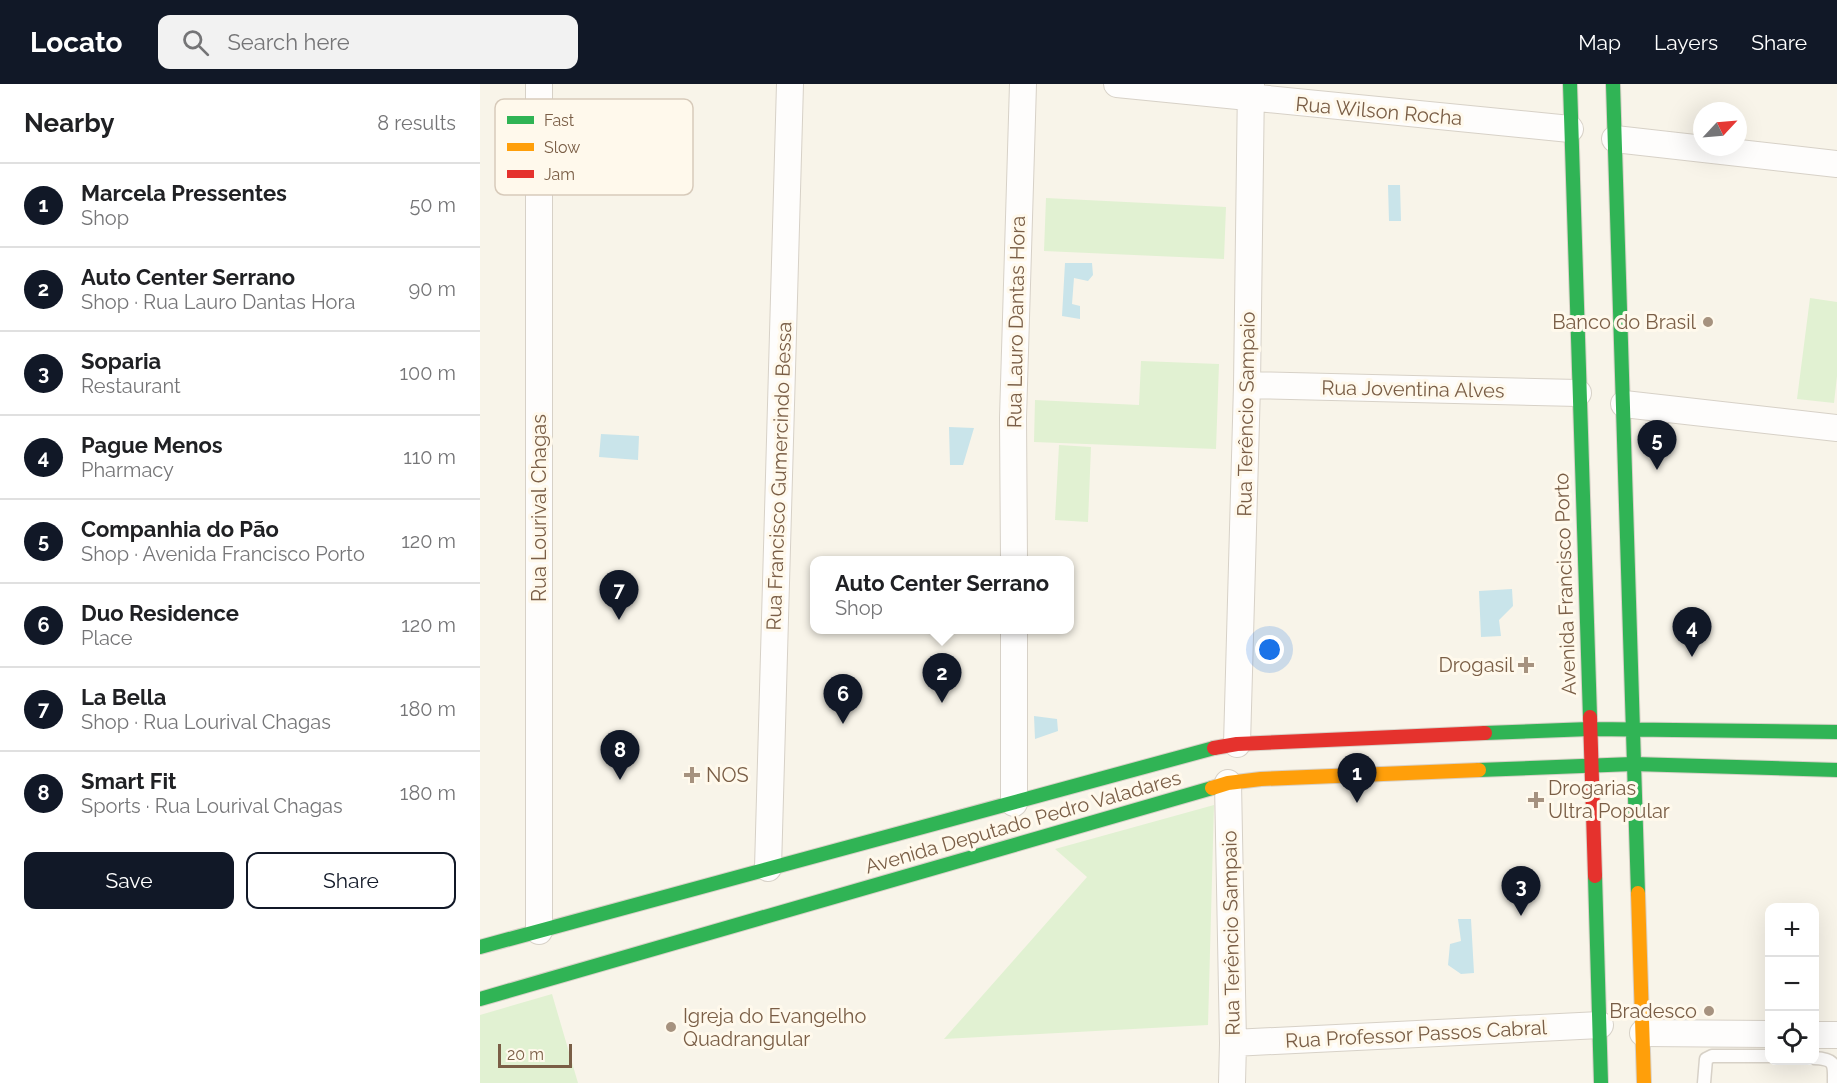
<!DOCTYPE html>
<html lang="en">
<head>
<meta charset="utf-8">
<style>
	body { margin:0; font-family:Raleway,sans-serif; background:#f2f2f2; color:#202124 }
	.controls { position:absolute; right:18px; bottom:18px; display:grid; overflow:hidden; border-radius:12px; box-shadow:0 6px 24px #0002 }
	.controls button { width:54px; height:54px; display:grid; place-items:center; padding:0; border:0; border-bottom:2px solid #e0e0e0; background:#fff; color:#202124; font:30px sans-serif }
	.compass { position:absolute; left:1213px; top:18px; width:54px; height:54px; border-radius:50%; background:#fff; box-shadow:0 6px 24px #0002; rotate:64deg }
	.scale { position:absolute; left:18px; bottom:15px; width:74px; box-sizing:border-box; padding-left:6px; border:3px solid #7a5e46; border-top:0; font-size:16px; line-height:21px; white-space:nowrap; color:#7a5e46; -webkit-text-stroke:4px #fff9ec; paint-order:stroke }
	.you { position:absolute; left:790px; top:566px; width:21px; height:21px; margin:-15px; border:4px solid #fff; border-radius:50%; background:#1a73e8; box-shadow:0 0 0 9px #1a73e833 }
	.badge { display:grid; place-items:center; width:39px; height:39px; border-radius:50%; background:#111827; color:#fff; font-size:20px; font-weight:700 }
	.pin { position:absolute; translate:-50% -50px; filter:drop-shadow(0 2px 3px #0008) }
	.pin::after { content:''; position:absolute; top:32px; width:21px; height:18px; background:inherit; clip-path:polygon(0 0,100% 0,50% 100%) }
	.popup { position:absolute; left:330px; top:472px; width:264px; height:78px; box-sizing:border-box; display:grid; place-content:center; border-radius:12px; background:#fff; filter:drop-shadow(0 2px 4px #0005); font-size:20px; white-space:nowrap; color:#757577 }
	.popup b { font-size:22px; color:#202124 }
	.popup::after { content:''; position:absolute; left:50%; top:100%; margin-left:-12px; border:12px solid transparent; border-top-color:#fff }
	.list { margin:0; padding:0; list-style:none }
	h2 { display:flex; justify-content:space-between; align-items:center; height:78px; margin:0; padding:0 24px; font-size:26px }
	h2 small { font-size:20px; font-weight:400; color:#757577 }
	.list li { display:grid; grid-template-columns:39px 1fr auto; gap:18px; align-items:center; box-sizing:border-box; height:84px; padding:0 24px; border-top:2px solid #e0e0e0 }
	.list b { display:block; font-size:22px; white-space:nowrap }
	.list p { margin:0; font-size:20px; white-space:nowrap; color:#757577 }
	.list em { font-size:20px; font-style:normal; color:#757577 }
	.actions { display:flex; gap:12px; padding:18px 24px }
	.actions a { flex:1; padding:14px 0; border:2px solid #111827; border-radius:12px; text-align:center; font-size:21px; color:#111827 }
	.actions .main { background:#111827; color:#fff }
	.icon { flex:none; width:33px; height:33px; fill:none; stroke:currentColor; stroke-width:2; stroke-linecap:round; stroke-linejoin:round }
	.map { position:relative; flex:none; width:1357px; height:999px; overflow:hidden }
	header { display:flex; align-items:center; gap:36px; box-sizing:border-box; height:84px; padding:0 30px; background:#111827; color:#fff }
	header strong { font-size:28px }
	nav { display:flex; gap:33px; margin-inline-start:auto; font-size:21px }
	.search { width:420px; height:54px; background:#f2f2f2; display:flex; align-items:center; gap:15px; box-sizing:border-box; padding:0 21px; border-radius:12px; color:#757577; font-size:22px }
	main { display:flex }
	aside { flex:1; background:#fff }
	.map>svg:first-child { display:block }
	.green { fill:#e1f1d2 }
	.water { fill:#c9e4ea }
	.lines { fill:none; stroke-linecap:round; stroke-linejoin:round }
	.lane-casing { stroke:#d7d1c7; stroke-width:15 }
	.street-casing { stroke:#d7d1c7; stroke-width:28 }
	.fast-casing { stroke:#d8d1c7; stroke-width:16 }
	.slow-casing { stroke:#d8d1c7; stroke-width:16 }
	.jam-casing { stroke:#d8d1c7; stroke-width:16 }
	.lane { stroke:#fefdfc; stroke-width:12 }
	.street { stroke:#fefdfc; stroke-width:26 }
	.fast { stroke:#30b455; stroke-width:14 }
	.slow { stroke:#ff9f0a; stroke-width:14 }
	.jam { stroke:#e5322d; stroke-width:14 }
	.poi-dot { fill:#a6927f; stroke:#fff9ec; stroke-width:2 }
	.labels { text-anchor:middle; stroke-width:6; stroke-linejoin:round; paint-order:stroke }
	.street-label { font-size:20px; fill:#7a5e46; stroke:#fff9ec }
	.poi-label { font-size:20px; fill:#7a5e46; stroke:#fff9ec; text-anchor:end }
	.key { fill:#fff9ec; stroke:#d7caba; stroke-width:1.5 }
	.key-label { font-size:16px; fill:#7a5e46 }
</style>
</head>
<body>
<header>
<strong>Locato</strong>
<div class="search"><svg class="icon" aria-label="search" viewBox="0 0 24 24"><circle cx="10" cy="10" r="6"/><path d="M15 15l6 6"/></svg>Search here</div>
<nav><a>Map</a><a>Layers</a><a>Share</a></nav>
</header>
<main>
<aside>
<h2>Nearby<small>8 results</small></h2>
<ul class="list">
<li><span class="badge">1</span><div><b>Marcela Pressentes</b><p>Shop</p></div><em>50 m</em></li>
<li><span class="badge">2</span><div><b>Auto Center Serrano</b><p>Shop · Rua Lauro Dantas Hora</p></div><em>90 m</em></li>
<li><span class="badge">3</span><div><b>Soparia</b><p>Restaurant</p></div><em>100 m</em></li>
<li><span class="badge">4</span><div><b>Pague Menos</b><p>Pharmacy</p></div><em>110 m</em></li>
<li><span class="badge">5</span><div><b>Companhia do Pão</b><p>Shop · Avenida Francisco Porto</p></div><em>120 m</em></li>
<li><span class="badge">6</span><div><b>Duo Residence</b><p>Place</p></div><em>120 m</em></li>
<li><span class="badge">7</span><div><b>La Bella</b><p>Shop · Rua Lourival Chagas</p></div><em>180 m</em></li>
<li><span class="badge">8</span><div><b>Smart Fit</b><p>Sports · Rua Lourival Chagas</p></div><em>180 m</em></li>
</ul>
<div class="actions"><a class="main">Save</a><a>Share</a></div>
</aside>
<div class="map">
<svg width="1357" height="999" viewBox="0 0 1357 999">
	<rect width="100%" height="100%" fill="#f8f4e9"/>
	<!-- green -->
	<path class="green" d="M 566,114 L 746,123 L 744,175 L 564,167 Z
		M 1330,214 L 1357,218 L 1357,292 L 1354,319 L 1317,315 Z
		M 661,277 L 739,280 L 736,365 L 554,358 L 555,316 L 659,321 Z
		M 579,361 L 611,363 L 608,438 L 575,436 Z
		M 734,721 L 728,941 L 464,955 L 607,793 L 575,765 Z
		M 72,910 L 98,999 L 0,999 L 0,931 Z"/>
	<!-- water -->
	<path class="water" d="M 908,101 L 920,101 L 921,137 L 909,137 Z
		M 585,179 L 612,179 L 613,191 L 608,197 L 594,194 L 592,220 L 600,222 L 600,235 L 582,232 Z
		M 469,343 L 494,344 L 483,381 L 470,381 Z
		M 121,350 L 159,352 L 158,376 L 119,373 Z
		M 1032,505 L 1033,522 L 1019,536 L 1021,552 L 1001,553 L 999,507 Z
		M 554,632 L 577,635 L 578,647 L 555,655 Z
		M 978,835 L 991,835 L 994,889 L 981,890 L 968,881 L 970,860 L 981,857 Z"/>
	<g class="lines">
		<!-- lane casing -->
		<g class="lane-casing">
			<path id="lane" d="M 1334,974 C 1356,975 1354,980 1354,999
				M 1224,999 L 1226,975 L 1232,972 L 1290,972"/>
		</g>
		<!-- street casing -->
		<g class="street-casing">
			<path id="street" d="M 59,0 L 59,847
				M 637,0 L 1090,45
				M 1135,55 L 1357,80
				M 767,301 L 1098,309
				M 1144,320 L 1357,344
				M 534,476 L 533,334 L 543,0
				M 534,546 L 534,719
				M 757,660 L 767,301 L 771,0
				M 748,699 L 753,959 L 752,999
				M 288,784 L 310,0
				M 1163,949 L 1290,950
				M 1334,951 L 1357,951
				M 753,959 L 1120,941"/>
		</g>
		<!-- fast casing -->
		<g class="fast-casing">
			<path id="fast" d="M 1090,0 L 1110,633
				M 1133,0 L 1158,809
				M 1005,649 L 1110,645 L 1357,648
				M 999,686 L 1153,680 L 1357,686
				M 1115,792 L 1121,999
				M 0,863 L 734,664
				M 0,915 L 732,704"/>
		</g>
		<!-- slow casing -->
		<g class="slow-casing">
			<path id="slow" d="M 732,704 L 748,699 L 781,695 L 999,686
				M 1158,809 L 1164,999"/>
		</g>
		<!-- jam casing -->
		<g class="jam-casing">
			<path id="jam" d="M 1110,633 L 1115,792
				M 734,664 L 757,660 L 1005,649"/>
		</g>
		<!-- lane -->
		<use href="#lane" class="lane"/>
		<!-- street -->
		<use href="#street" class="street"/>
		<!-- fast -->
		<use href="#fast" class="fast"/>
		<!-- slow -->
		<use href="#slow" class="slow"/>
		<!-- jam -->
		<use href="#jam" class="jam"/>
	</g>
	<!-- markers -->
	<g class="poi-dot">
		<circle cx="1228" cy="238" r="6"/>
		<path d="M1043 572h6v6h6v6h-6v6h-6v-6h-6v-6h6z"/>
		<path d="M209 682h6v6h6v6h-6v6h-6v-6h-6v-6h6z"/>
		<path d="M1053 707h6v6h6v6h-6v6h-6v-6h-6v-6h6z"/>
		<circle cx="1229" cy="927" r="6"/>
		<circle cx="191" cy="943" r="6"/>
	</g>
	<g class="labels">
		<!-- street labels -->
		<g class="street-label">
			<text transform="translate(899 27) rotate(5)" y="7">Rua Wilson Rocha</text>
			<text transform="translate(536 238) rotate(-89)" y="7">Rua Lauro Dantas Hora</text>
			<text transform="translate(933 305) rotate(1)" y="7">Rua Joventina Alves</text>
			<text transform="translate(766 330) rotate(-89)" y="7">Rua Terêncio Sampaio</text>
			<text transform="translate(299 392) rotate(-88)" y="7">Rua Francisco Gumercindo Bessa</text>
			<text transform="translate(59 424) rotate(-90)" y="7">Rua Lourival Chagas</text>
			<text transform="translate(1085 500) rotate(-92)" y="7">Avenida Francisco Porto</text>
			<text transform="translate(543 738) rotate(-16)" y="7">Avenida Deputado Pedro Valadares</text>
			<text transform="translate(751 849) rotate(-91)" y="7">Rua Terêncio Sampaio</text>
			<text transform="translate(936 950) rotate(-3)" y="7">Rua Professor Passos Cabral</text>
		</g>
		<!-- poi labels -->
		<g class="poi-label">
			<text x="1216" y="245">Banco do Brasil</text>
			<text x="1034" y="588">Drogasil</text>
			<text x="226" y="698" text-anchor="start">NOS</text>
			<text x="1068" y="711" text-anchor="start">Drogarias<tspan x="1068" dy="23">Ultra Popular</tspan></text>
			<text x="1217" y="934">Bradesco</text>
			<text x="203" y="939" text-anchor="start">Igreja do Evangelho<tspan x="203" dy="23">Quadrangular</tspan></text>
		</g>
	</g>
	<!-- legend -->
	<rect x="15" y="15" width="198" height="96" rx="9" class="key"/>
	<rect x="27" y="32" width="27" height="8" fill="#30b455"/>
	<rect x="27" y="59" width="27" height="8" fill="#ff9f0a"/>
	<rect x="27" y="86" width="27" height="8" fill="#e5322d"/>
	<g class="key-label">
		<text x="64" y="42">Fast</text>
		<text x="64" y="69">Slow</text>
		<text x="64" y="96">Jam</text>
	</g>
</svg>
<div class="controls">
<button>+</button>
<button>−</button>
<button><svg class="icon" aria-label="locate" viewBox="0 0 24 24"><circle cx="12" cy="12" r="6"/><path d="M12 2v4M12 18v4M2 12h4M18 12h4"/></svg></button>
</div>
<svg class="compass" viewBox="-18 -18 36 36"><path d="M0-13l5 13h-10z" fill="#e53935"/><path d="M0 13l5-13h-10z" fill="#757577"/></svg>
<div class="scale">20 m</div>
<div class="you"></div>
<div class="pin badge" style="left:877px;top:719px">1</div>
<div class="pin badge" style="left:462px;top:619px">2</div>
<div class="popup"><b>Auto Center Serrano</b>Shop</div>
<div class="pin badge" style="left:1041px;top:832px">3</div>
<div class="pin badge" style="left:1212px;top:573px">4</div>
<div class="pin badge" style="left:1177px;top:386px">5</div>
<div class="pin badge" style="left:363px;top:640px">6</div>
<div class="pin badge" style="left:139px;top:536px">7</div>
<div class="pin badge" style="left:140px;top:696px">8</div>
</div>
</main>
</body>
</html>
